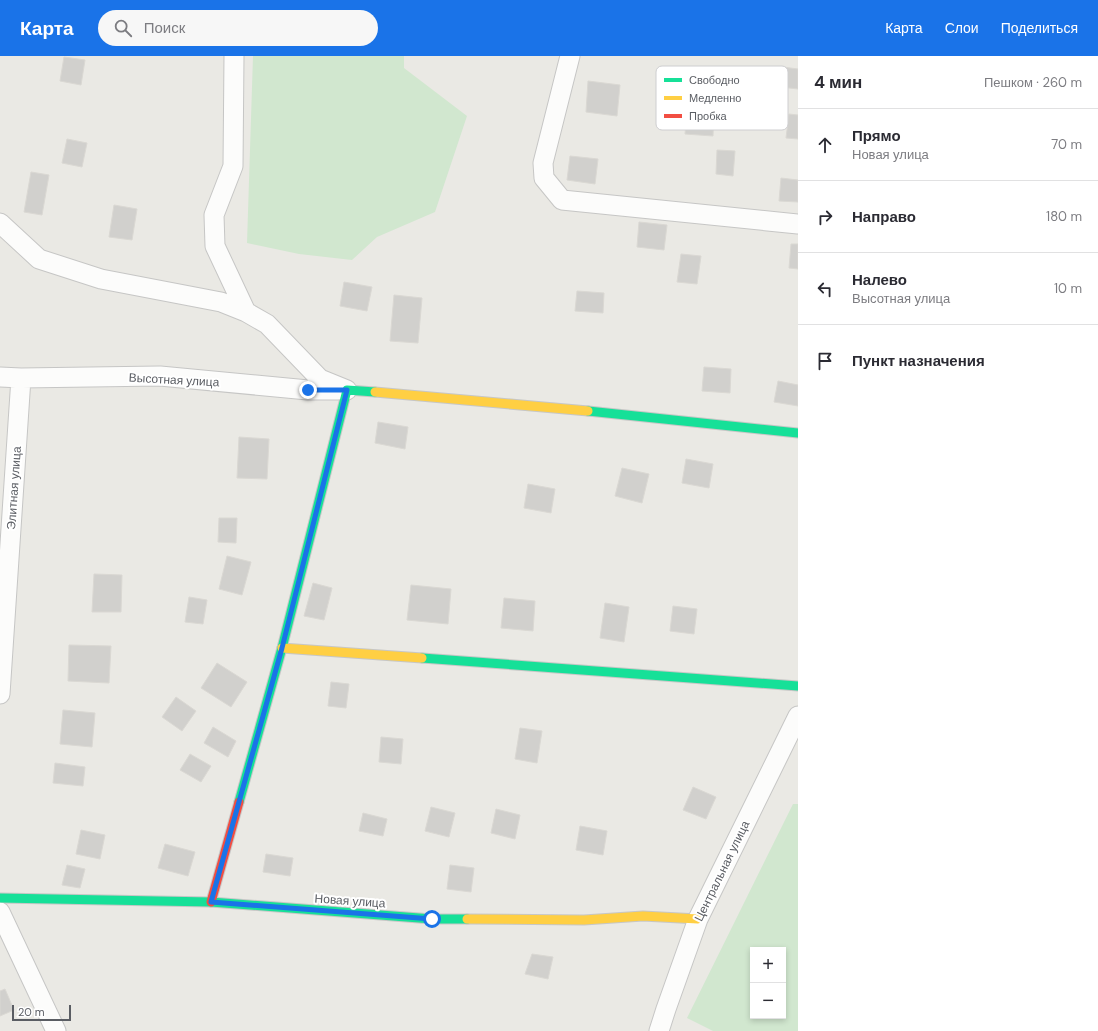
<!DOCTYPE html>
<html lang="ru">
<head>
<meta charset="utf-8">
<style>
	body { margin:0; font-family:"DM Sans",sans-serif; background:#f7f7f7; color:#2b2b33 }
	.controls { position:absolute; right:12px; bottom:12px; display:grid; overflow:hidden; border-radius:0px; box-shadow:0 2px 6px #0003 }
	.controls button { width:36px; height:36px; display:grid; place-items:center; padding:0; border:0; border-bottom:1px solid #e1e1e2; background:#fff; color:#2b2b33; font:20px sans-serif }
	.scale { position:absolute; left:12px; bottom:10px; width:59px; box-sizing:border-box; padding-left:4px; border:2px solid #5a5d63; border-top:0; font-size:11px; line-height:14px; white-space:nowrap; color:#5a5d63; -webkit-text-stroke:3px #fff; paint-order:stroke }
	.stop { position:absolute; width:12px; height:12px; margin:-9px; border:3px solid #1a73e8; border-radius:50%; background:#fff }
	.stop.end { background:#1a73e8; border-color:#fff; box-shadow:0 1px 4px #0008 }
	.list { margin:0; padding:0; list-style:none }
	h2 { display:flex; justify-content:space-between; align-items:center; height:52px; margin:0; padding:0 16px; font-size:17px }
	h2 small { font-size:13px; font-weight:400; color:#7c7c81 }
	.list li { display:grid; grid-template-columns:26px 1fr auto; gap:12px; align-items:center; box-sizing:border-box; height:72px; padding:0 16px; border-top:1px solid #e1e1e2 }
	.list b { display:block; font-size:15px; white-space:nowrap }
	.list p { margin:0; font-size:13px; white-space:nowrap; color:#7c7c81 }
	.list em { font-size:13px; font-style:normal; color:#7c7c81 }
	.icon { flex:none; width:22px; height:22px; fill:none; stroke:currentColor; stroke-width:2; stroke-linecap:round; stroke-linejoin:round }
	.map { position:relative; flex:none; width:798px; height:975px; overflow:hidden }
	header { display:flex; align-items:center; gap:24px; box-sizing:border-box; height:56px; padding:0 20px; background:#1a73e8; color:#fff }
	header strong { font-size:19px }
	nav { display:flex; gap:22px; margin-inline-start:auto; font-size:14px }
	.search { width:280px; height:36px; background:#f7f7f7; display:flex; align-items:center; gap:10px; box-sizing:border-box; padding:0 14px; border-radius:22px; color:#7c7c81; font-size:15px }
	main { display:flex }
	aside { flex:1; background:#fff }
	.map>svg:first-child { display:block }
	.green { fill:#d1e7cf; fill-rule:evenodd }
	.building { fill:#d1d0cd; stroke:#dad8d3 }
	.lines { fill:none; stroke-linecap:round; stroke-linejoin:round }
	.street-casing { stroke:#c6c6c5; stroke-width:21 }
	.fast-casing { stroke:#c7c7c6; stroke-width:11 }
	.slow-casing { stroke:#c7c7c6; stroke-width:11 }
	.jam-casing { stroke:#c7c7c6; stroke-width:11 }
	.street { stroke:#fcfcfb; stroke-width:19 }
	.fast { stroke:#16e098; stroke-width:9 }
	.slow { stroke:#ffcf43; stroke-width:9 }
	.jam { stroke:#f24e42; stroke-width:9 }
	.route { stroke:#1a73e8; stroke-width:5 }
	.labels { text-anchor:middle; stroke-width:4; stroke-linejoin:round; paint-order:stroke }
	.street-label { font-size:12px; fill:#5a5d63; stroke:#fff }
	.key { fill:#fff; stroke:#ceced0; stroke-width:1 }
	.key-label { font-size:11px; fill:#5a5d63 }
</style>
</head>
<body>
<header>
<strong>Карта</strong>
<div class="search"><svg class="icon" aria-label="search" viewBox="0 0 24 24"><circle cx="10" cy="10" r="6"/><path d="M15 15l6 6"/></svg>Поиск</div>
<nav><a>Карта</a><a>Слои</a><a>Поделиться</a></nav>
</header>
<main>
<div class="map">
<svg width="798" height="975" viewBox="0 0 798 975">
	<rect width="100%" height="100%" fill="#eae9e4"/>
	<!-- green -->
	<path class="green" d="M 253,0 L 404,0 L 404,12 L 467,60 L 435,156 L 377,181 L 352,204 L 299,198 L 247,187 Z
		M 793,748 L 798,748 L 798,975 L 713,975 L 687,962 ZM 753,894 L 783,894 L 783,960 L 753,960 Z"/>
	<!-- building -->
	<path class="building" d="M 64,1 L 85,4 L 81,29 L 60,25 Z
		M 783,11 L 798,13 L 798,33 L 780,31 Z
		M 588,25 L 620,29 L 617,60 L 586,56 Z
		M 687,54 L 714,55 L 713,80 L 685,78 Z
		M 789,58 L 798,59 L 798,83 L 786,82 Z
		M 67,83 L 87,87 L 82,111 L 62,107 Z
		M 717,94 L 735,95 L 733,120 L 716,118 Z
		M 570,100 L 598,103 L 595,128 L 567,124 Z
		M 31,116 L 49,119 L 42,159 L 24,156 Z
		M 781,122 L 798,124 L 798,146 L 779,145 Z
		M 114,149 L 137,153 L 132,184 L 109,181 Z
		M 639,166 L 667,169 L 664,194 L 637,191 Z
		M 791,188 L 798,188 L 798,213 L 789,212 Z
		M 681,198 L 701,200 L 697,228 L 677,226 Z
		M 344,226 L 372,231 L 367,255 L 340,250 Z
		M 577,235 L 604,237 L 603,257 L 575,255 Z
		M 394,239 L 422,242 L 418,287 L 390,285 Z
		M 704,311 L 731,313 L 730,337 L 702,335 Z
		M 778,325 L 798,329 L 798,350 L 774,346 Z
		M 378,366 L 408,371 L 405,393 L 375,387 Z
		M 239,381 L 269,383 L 267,423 L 237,422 Z
		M 686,403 L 713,408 L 709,432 L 682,427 Z
		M 622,412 L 649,418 L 642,447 L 615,440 Z
		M 528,428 L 555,433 L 551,457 L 524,452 Z
		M 219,462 L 237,462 L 236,487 L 218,486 Z
		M 227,500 L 251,506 L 242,539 L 219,533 Z
		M 94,518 L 122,519 L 121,556 L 92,556 Z
		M 313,527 L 332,532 L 324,564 L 304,560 Z
		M 411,529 L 451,533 L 448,568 L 407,564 Z
		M 189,541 L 207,544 L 203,568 L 185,566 Z
		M 504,542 L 535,545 L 533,575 L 501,572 Z
		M 605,547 L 629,551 L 624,586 L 600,582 Z
		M 673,550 L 697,553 L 694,578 L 670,575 Z
		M 69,589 L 111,590 L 109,627 L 68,625 Z
		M 217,607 L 247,626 L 231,651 L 201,632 Z
		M 331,626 L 349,628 L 346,652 L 328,650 Z
		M 176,641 L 196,655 L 182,675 L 162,661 Z
		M 63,654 L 95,657 L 92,691 L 60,688 Z
		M 213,671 L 236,685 L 228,701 L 204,687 Z
		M 520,672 L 542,675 L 537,707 L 515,703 Z
		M 381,681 L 403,683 L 401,708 L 379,706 Z
		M 190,698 L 211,710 L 201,726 L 180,714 Z
		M 55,707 L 85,711 L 83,730 L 53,727 Z
		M 693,731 L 716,741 L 706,763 L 683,754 Z
		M 431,751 L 455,757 L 449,781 L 425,775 Z
		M 496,753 L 520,759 L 515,783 L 491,777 Z
		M 363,757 L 387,763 L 383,780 L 359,775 Z
		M 580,770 L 607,775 L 603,799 L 576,794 Z
		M 81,774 L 105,779 L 100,803 L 76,798 Z
		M 165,788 L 195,796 L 188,820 L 158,812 Z
		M 266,798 L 293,802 L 290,820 L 263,816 Z
		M 67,809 L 85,813 L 80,832 L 62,829 Z
		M 450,809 L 474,812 L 471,836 L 447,833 Z
		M 532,898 L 553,901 L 548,923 L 525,918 Z
		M 5,933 L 14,954 L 0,960 L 0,935 Z"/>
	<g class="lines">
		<!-- street casing -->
		<g class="street-casing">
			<path id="street" d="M 234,0 L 233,110 L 214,159 L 215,190 L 246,256 L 267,268 L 320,323 L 347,334
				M 570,0 L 543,107 L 544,122 L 562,144 L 798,168
				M 0,167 L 39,203 L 101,223 L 221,246 L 246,256
				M 0,321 L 21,322 L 160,320 L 308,334 L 338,334
				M 0,638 L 21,322
				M 0,856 L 56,975
				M 659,975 L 666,953 L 698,863 L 798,660"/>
		</g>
		<!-- fast casing -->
		<g class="fast-casing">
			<path id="fast" d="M 588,355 L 798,377
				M 422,602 L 798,630
				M 239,746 L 282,592 L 347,334 L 375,336
				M 0,842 L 211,846 L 432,863 L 467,863"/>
		</g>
		<!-- slow casing -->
		<g class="slow-casing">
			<path id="slow" d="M 375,336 L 588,355
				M 282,592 L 422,602
				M 467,863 L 584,864 L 643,860 L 698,863"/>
		</g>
		<!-- jam casing -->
		<g class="jam-casing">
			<path id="jam" d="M 211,846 L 239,746"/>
		</g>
		<!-- street -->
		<use href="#street" class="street"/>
		<!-- fast -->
		<use href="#fast" class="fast"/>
		<!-- slow -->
		<use href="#slow" class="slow"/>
		<!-- jam -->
		<use href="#jam" class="jam"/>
	</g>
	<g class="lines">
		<!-- route -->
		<path class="route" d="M 308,334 L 347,334 L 282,592 L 211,846 L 432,863"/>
	</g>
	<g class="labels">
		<!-- street labels -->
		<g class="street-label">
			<text transform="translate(174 324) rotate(3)" y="4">Высотная улица</text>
			<text transform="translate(14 432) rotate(-86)" y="4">Элитная улица</text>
			<text transform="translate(722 815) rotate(-64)" y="4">Центральная улица</text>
			<text transform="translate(350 845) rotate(4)" y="4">Новая улица</text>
		</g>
	</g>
	<!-- legend -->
	<rect x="656" y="10" width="132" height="64" rx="6" class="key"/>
	<rect x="664" y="22" width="18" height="4" fill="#16e098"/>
	<rect x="664" y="40" width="18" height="4" fill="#ffcf43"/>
	<rect x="664" y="58" width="18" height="4" fill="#f24e42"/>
	<g class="key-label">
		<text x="689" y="28">Свободно</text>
		<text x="689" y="46">Медленно</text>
		<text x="689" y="64">Пробка</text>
	</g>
</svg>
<div class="controls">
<button>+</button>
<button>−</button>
</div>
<div class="scale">20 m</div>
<div class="stop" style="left:432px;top:863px"></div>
<div class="stop end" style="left:308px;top:334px"></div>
</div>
<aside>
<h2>4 мин<small>Пешком · 260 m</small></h2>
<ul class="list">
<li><svg class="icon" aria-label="ahead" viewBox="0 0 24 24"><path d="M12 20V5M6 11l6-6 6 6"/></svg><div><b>Прямо</b><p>Новая улица</p></div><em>70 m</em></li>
<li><svg class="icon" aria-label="right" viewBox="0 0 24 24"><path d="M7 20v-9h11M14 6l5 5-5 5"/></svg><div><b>Направо</b></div><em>180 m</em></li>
<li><svg class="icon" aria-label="left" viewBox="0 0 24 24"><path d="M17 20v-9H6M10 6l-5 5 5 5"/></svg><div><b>Налево</b><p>Высотная улица</p></div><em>10 m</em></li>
<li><svg class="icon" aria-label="arrive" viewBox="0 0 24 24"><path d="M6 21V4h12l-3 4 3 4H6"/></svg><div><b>Пункт назначения</b></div></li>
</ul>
</aside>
</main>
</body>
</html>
